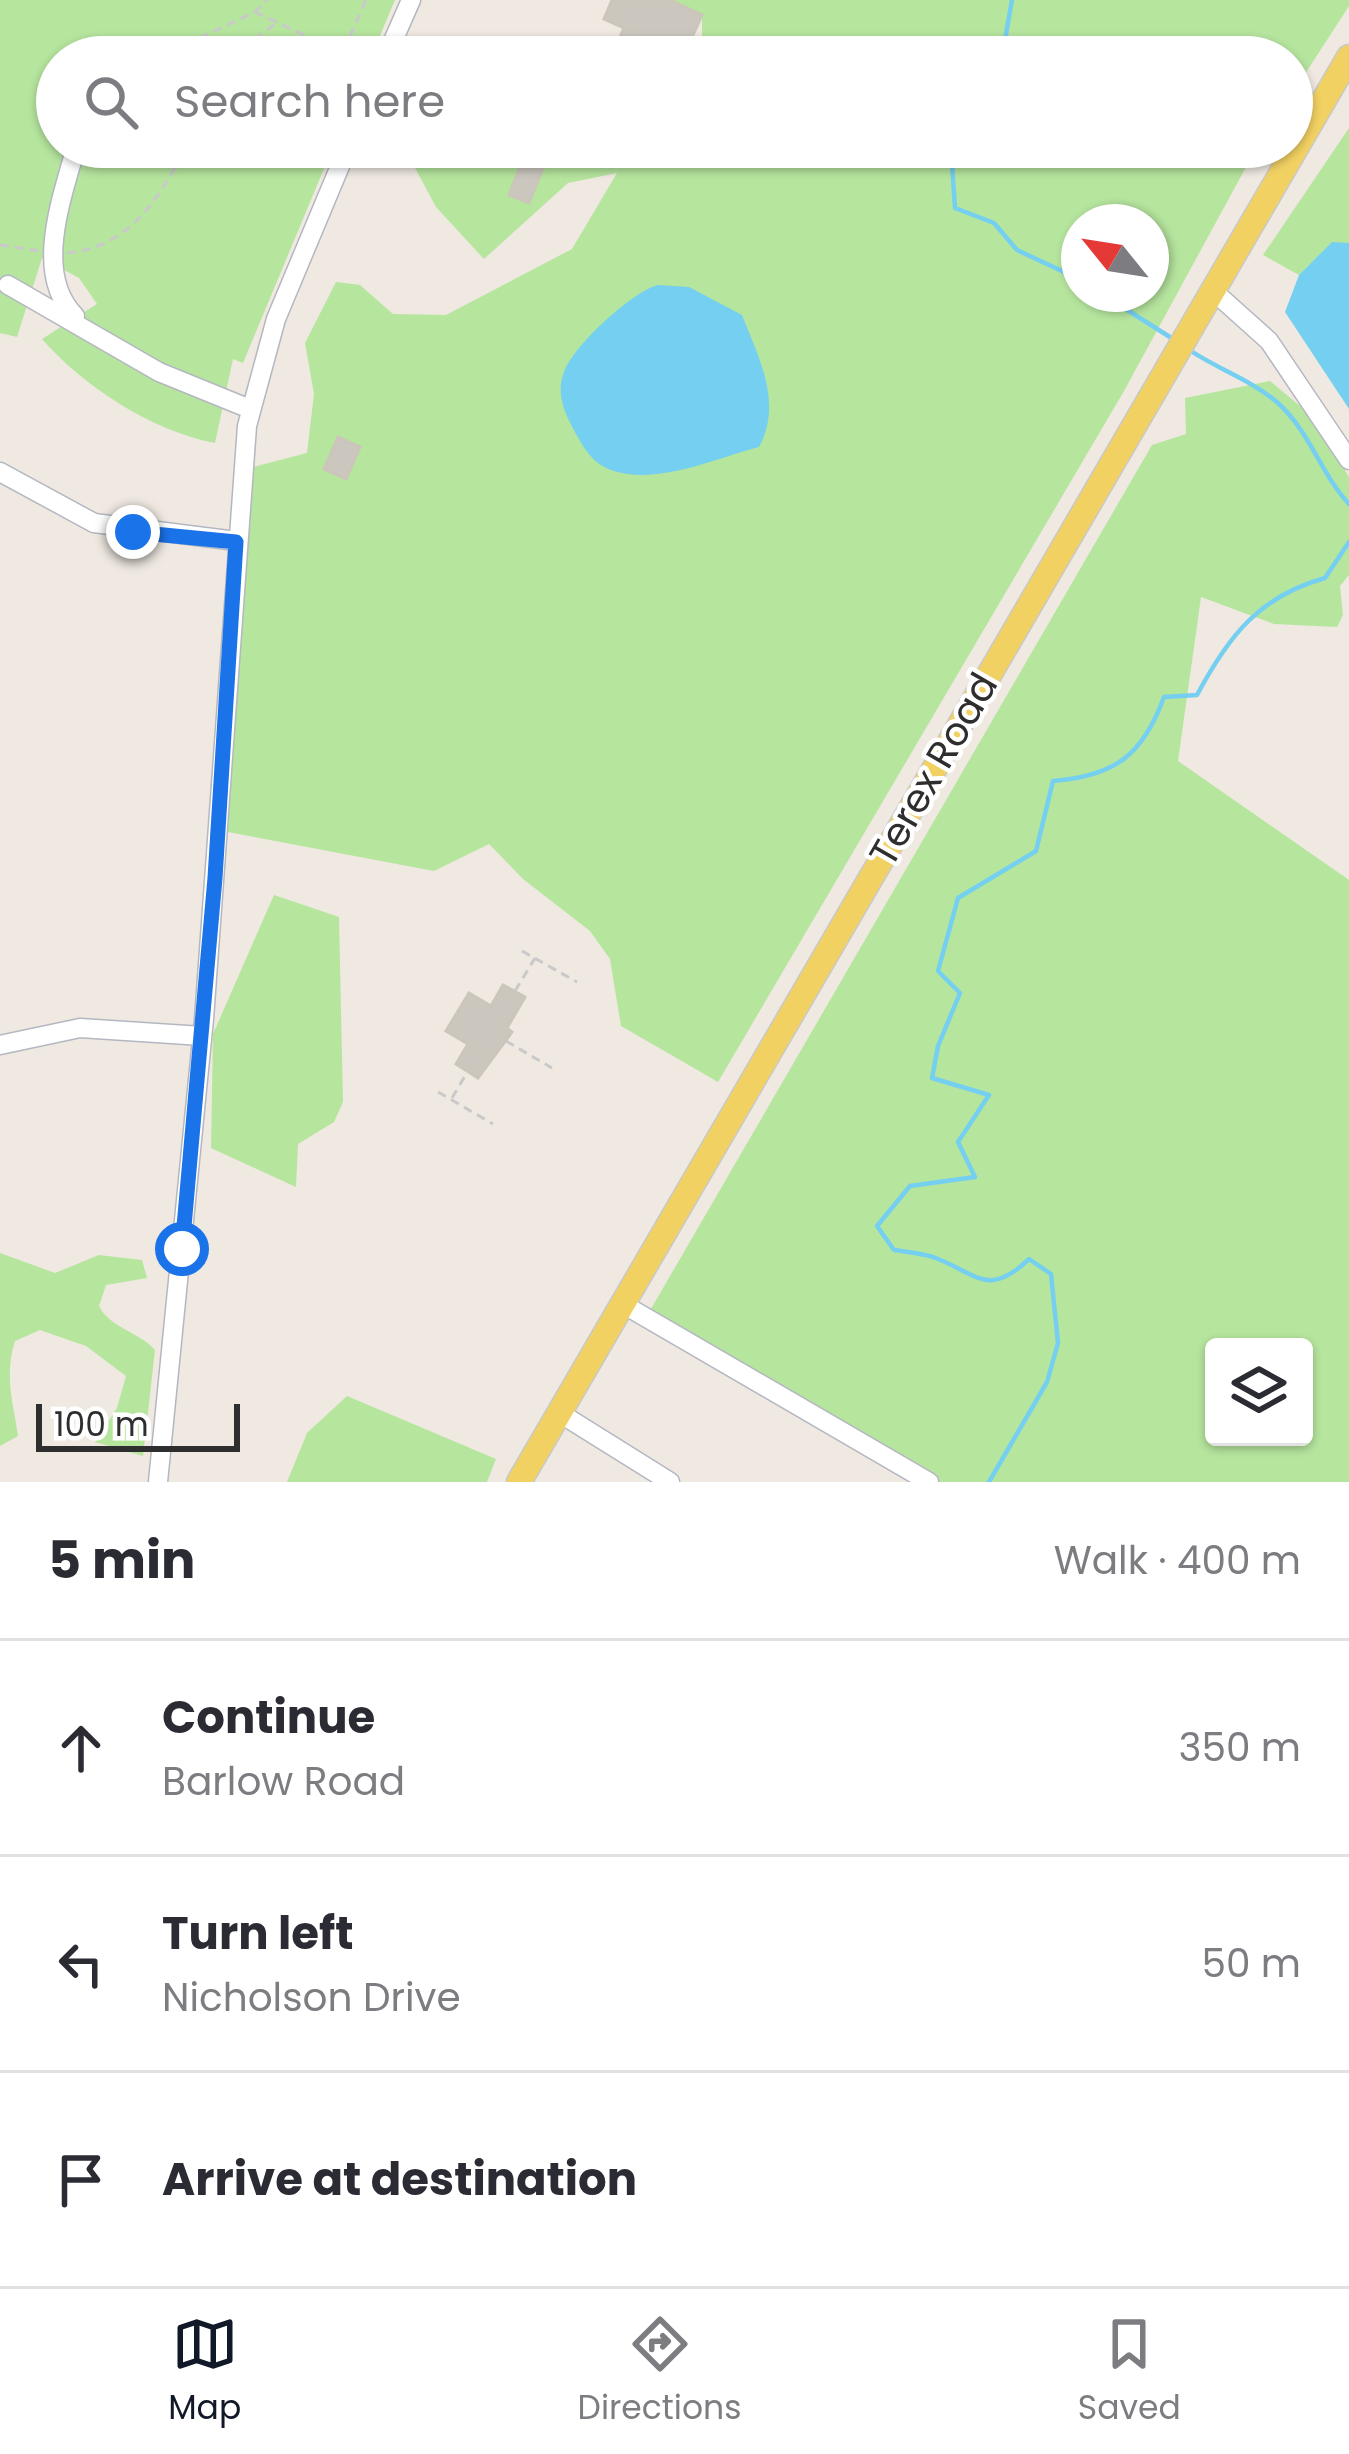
<!DOCTYPE html>
<html lang="en">
<head>
<meta charset="utf-8">
<style>
	body { margin:0; font-family:Poppins,sans-serif; background:#f2f2f3; color:#2b2b33 }
	.controls { position:absolute; right:36px; bottom:36px; display:grid; overflow:hidden; border-radius:12px; box-shadow:0 3px 9px #0004 }
	.controls button { width:108px; height:108px; display:grid; place-items:center; padding:0; border:0; border-bottom:3px solid #e1e1e2; background:#fff; color:#2b2b33; font:60px sans-serif }
	.compass { position:absolute; left:1061px; top:204px; width:108px; height:108px; border-radius:50%; background:#fff; box-shadow:0 3px 9px #0004; rotate:300deg }
	.scale { position:absolute; left:36px; bottom:30px; width:204px; box-sizing:border-box; padding-left:12px; border:6px solid #2e2e2e; border-top:0; font-size:33px; line-height:42px; white-space:nowrap; color:#2e2e2e; -webkit-text-stroke:9px #fff; paint-order:stroke }
	.stop { position:absolute; width:36px; height:36px; margin:-27px; border:9px solid #1a73e8; border-radius:50%; background:#fff }
	.stop.end { background:#1a73e8; border-color:#fff; box-shadow:0 3px 12px #0008 }
	.list { margin:0; padding:0; list-style:none }
	h2 { display:flex; justify-content:space-between; align-items:center; height:156px; margin:0; padding:0 48px; font-size:51px }
	h2 small { font-size:39px; font-weight:400; color:#7c7c81 }
	.list li { display:grid; grid-template-columns:78px 1fr auto; gap:36px; align-items:center; box-sizing:border-box; height:216px; padding:0 48px; border-top:3px solid #e1e1e2 }
	.list b { display:block; font-size:45px; white-space:nowrap }
	.list p { margin:0; font-size:39px; white-space:nowrap; color:#7c7c81 }
	.list em { font-size:39px; font-style:normal; color:#7c7c81 }
	.icon { flex:none; width:66px; height:66px; fill:none; stroke:currentColor; stroke-width:2; stroke-linecap:round; stroke-linejoin:round }
	.map { position:relative; flex:none; width:1349px; height:1482px; overflow:hidden }
	.search { position:absolute; background:#fff; box-shadow:0 3px 9px #0004; left:36px; right:36px; top:36px; height:132px; display:flex; align-items:center; gap:30px; box-sizing:border-box; padding:0 42px; border-radius:66px; color:#7c7c81; font-size:45px }
	.sheet { height:804px; background:#fff }
	nav { display:flex; justify-content:space-around; align-items:center; box-sizing:border-box; height:168px; border-top:3px solid #e1e1e2; background:#fff; font-size:33px; color:#7c7c81 }
	nav a { display:grid; justify-items:center; gap:6px }
	nav .on { color:#111827 }
	.map>svg:first-child { display:block }
	.green { fill:#b6e59e; fill-rule:evenodd }
	.water { fill:#75cff0 }
	.lines { fill:none; stroke-linecap:round; stroke-linejoin:round }
	.stream { stroke:#75cff0; stroke-width:4.5 }
	.building { fill:#cbc7bf; stroke:#cbc5ba; stroke-width:3 }
	.minor-casing { stroke:#b4b7c1; stroke-width:21 }
	.major-casing { stroke:#c9c9c9; stroke-width:27 }
	.path { stroke:#c9c9c9; stroke-width:3; stroke-dasharray:9 6; stroke-linecap:butt }
	.minor { stroke:#fff; stroke-width:18 }
	.major { stroke:#f2d163; stroke-width:24 }
	.route { stroke:#1a73e8; stroke-width:15 }
	.labels { text-anchor:middle; stroke-width:9; stroke-linejoin:round; paint-order:stroke }
	.street-label { font-size:39px; fill:#2e2e2e; stroke:#fff }
</style>
</head>
<body>
<div class="map">
<svg width="1349" height="1482" viewBox="0 0 1349 1482">
	<rect width="100%" height="100%" fill="#efe9e1"/>
	<!-- green -->
	<path class="green" d="M 0,0 L 395,0 L 371,57 L 57,57 L 57,147 L 333,147 L 243,363 L 233,359 L 215,443 C 152,431 84,387 42,339 L 97,304 L 79,278 L 42,258 L 17,337 L 0,333 Z
		M 670,0 L 1349,0 L 1349,6 L 1292,94 L 1292,57 L 702,57 L 702,15 Z
		M 1349,128 L 1349,243 L 1332,243 L 1299,275 L 1263,255 Z
		M 393,147 L 612,147 L 624,159 L 631,147 L 1257,147 L 1124,391 L 718,1082 L 621,1026 L 610,959 L 590,931 L 523,879 L 489,844 L 434,871 L 228,832 L 249,468 L 307,453 L 314,394 L 305,343 L 336,282 L 360,285 L 393,314 L 446,315 L 572,249 L 617,173 L 568,183 L 484,259 L 436,207 L 413,164 ZM 1079,222 L 1151,222 L 1151,294 L 1079,294 Z
		M 1270,381 L 1312,416 L 1349,477 L 1349,575 L 1340,586 L 1343,615 L 1337,627 L 1274,624 L 1201,597 L 1178,761 L 1349,880 L 1349,1482 L 931,1482 L 648,1314 L 1152,445 L 1186,434 L 1185,398 ZM 1214,1347 L 1304,1347 L 1304,1437 L 1214,1437 Z
		M 274,895 L 339,917 L 343,1102 L 334,1122 L 298,1144 L 296,1187 L 211,1148 L 213,1034 Z
		M 0,1253 L 55,1273 L 99,1255 L 142,1260 L 147,1278 L 106,1285 L 99,1306 C 109,1327 139,1332 155,1350 L 143,1456 L 95,1442 L 117,1408 L 126,1376 L 86,1346 L 40,1330 L 15,1341 C 4,1375 13,1402 18,1436 L 0,1446 Z
		M 347,1396 L 496,1459 L 487,1482 L 287,1482 L 307,1433 Z"/>
	<!-- water -->
	<path class="water" d="M 1332,242 L 1349,243 L 1349,409 L 1285,312 L 1299,275 Z
		M 657,285 L 689,287 L 742,315 C 759,358 783,403 759,447 C 716,458 659,485 614,471 C 594,465 585,450 576,434 C 566,415 555,395 564,372 C 574,345 630,294 657,285 Z"/>
	<g class="lines">
		<!-- stream -->
		<path class="stream" d="M 1002,57 L 1012,0
			M 938,147 L 952,164 L 955,208 L 994,223 L 1017,250 L 1079,279
			M 1102,294 L 1173,339
			M 1188,349 C 1217,369 1250,379 1278,403 C 1310,432 1321,474 1349,504
			M 989,1482 L 1047,1382 L 1058,1343 L 1051,1274 L 1029,1259 C 987,1299 977,1273 933,1257 C 921,1253 907,1252 894,1250 L 877,1226 L 910,1186 L 975,1177 L 958,1142 L 989,1095 L 932,1078 L 938,1046 L 960,993 L 938,971 L 958,898 L 1036,851 L 1053,781 C 1115,776 1143,755 1164,697 L 1197,695 C 1229,635 1260,596 1325,578 L 1349,542"/>
	</g>
	<!-- building -->
	<path class="building" d="M 612,0 L 670,0 L 702,15 L 685,53 L 652,39 L 644,57 L 611,57 L 624,28 L 604,19 Z
		M 528,147 L 550,150 L 529,203 L 509,195 Z
		M 338,437 L 360,447 L 346,479 L 324,469 Z
		M 503,985 L 525,997 L 507,1028 L 512,1032 L 478,1078 L 456,1064 L 468,1044 L 446,1031 L 469,993 L 491,1006 Z"/>
	<g class="lines">
		<!-- minor casing -->
		<g class="minor-casing">
			<path id="minor" d="M 386,57 L 411,0
				M 55,81 L 57,85
				M 8,285 L 159,372 L 250,409
				M 1211,289 L 1269,341 L 1349,460
				M 75,316 C 33,274 62,198 76,147
				M 0,472 L 94,523 L 236,541
				M 0,1045 L 80,1028 L 202,1036
				M 621,1303 L 929,1482
				M 558,1412 L 670,1482
				M 158,1482 L 204,1019 L 247,426 L 276,319 L 348,147"/>
		</g>
		<!-- major casing -->
		<g class="major-casing">
			<path id="major" d="M 519,1482 L 1349,57"/>
		</g>
		<!-- path -->
		<path class="path" d="M 255,12 L 351,57
			M 344,50 L 366,0
			M 159,57 L 255,12 L 267,0
			M 231,57 L 275,24
			M 0,245 L 40,251
			M 67,253 C 131,247 158,198 187,147
			M 522,951 L 577,982
			M 515,991 L 535,958
			M 506,1041 L 552,1068
			M 438,1092 L 493,1124
			M 452,1098 L 468,1071"/>
		<!-- minor -->
		<use href="#minor" class="minor"/>
		<!-- major -->
		<use href="#major" class="major"/>
	</g>
	<g class="lines">
		<!-- route -->
		<path class="route" d="M 133,532 L 236,542 L 215,878 L 182,1249"/>
	</g>
	<g class="labels">
		<!-- street labels -->
		<g class="street-label">
			<text transform="translate(933 769) rotate(-60)" y="14">Terex Road</text>
		</g>
	</g>
</svg>
<div class="controls">
<button><svg class="icon" aria-label="layers" viewBox="0 0 24 24"><path d="M12 4l9 5-9 5-9-5zM3 14l9 5 9-5"/></svg></button>
</div>
<svg class="compass" viewBox="-18 -18 36 36"><path d="M0-13l5 13h-10z" fill="#e53935"/><path d="M0 13l5-13h-10z" fill="#7c7c81"/></svg>
<div class="scale">100 m</div>
<div class="stop" style="left:182px;top:1249px"></div>
<div class="stop end" style="left:133px;top:532px"></div>
<div class="search"><svg class="icon" aria-label="search" viewBox="0 0 24 24"><circle cx="10" cy="10" r="6"/><path d="M15 15l6 6"/></svg>Search here</div>
</div>
<section class="sheet">
<h2>5 min<small>Walk · 400 m</small></h2>
<ul class="list">
<li><svg class="icon" aria-label="ahead" viewBox="0 0 24 24"><path d="M12 20V5M6 11l6-6 6 6"/></svg><div><b>Continue</b><p>Barlow Road</p></div><em>350 m</em></li>
<li><svg class="icon" aria-label="left" viewBox="0 0 24 24"><path d="M17 20v-9H6M10 6l-5 5 5 5"/></svg><div><b>Turn left</b><p>Nicholson Drive</p></div><em>50 m</em></li>
<li><svg class="icon" aria-label="arrive" viewBox="0 0 24 24"><path d="M6 21V4h12l-3 4 3 4H6"/></svg><div><b>Arrive at destination</b></div></li>
</ul>
</section>
<nav>
<a class="on"><svg class="icon" aria-label="map" viewBox="0 0 24 24"><path d="M3 6l6-2 6 2 6-2v14l-6 2-6-2-6 2zM9 4v14M15 6v14"/></svg>Map</a>
<a><svg class="icon" aria-label="directions" viewBox="0 0 24 24"><path d="M12 3l9 9-9 9-9-9zM9 14v-3h6M13 9l2 2-2 2"/></svg>Directions</a>
<a><svg class="icon" aria-label="saved" viewBox="0 0 24 24"><path d="M7 4h10v16l-5-4-5 4z"/></svg>Saved</a>
</nav>
</body>
</html>
